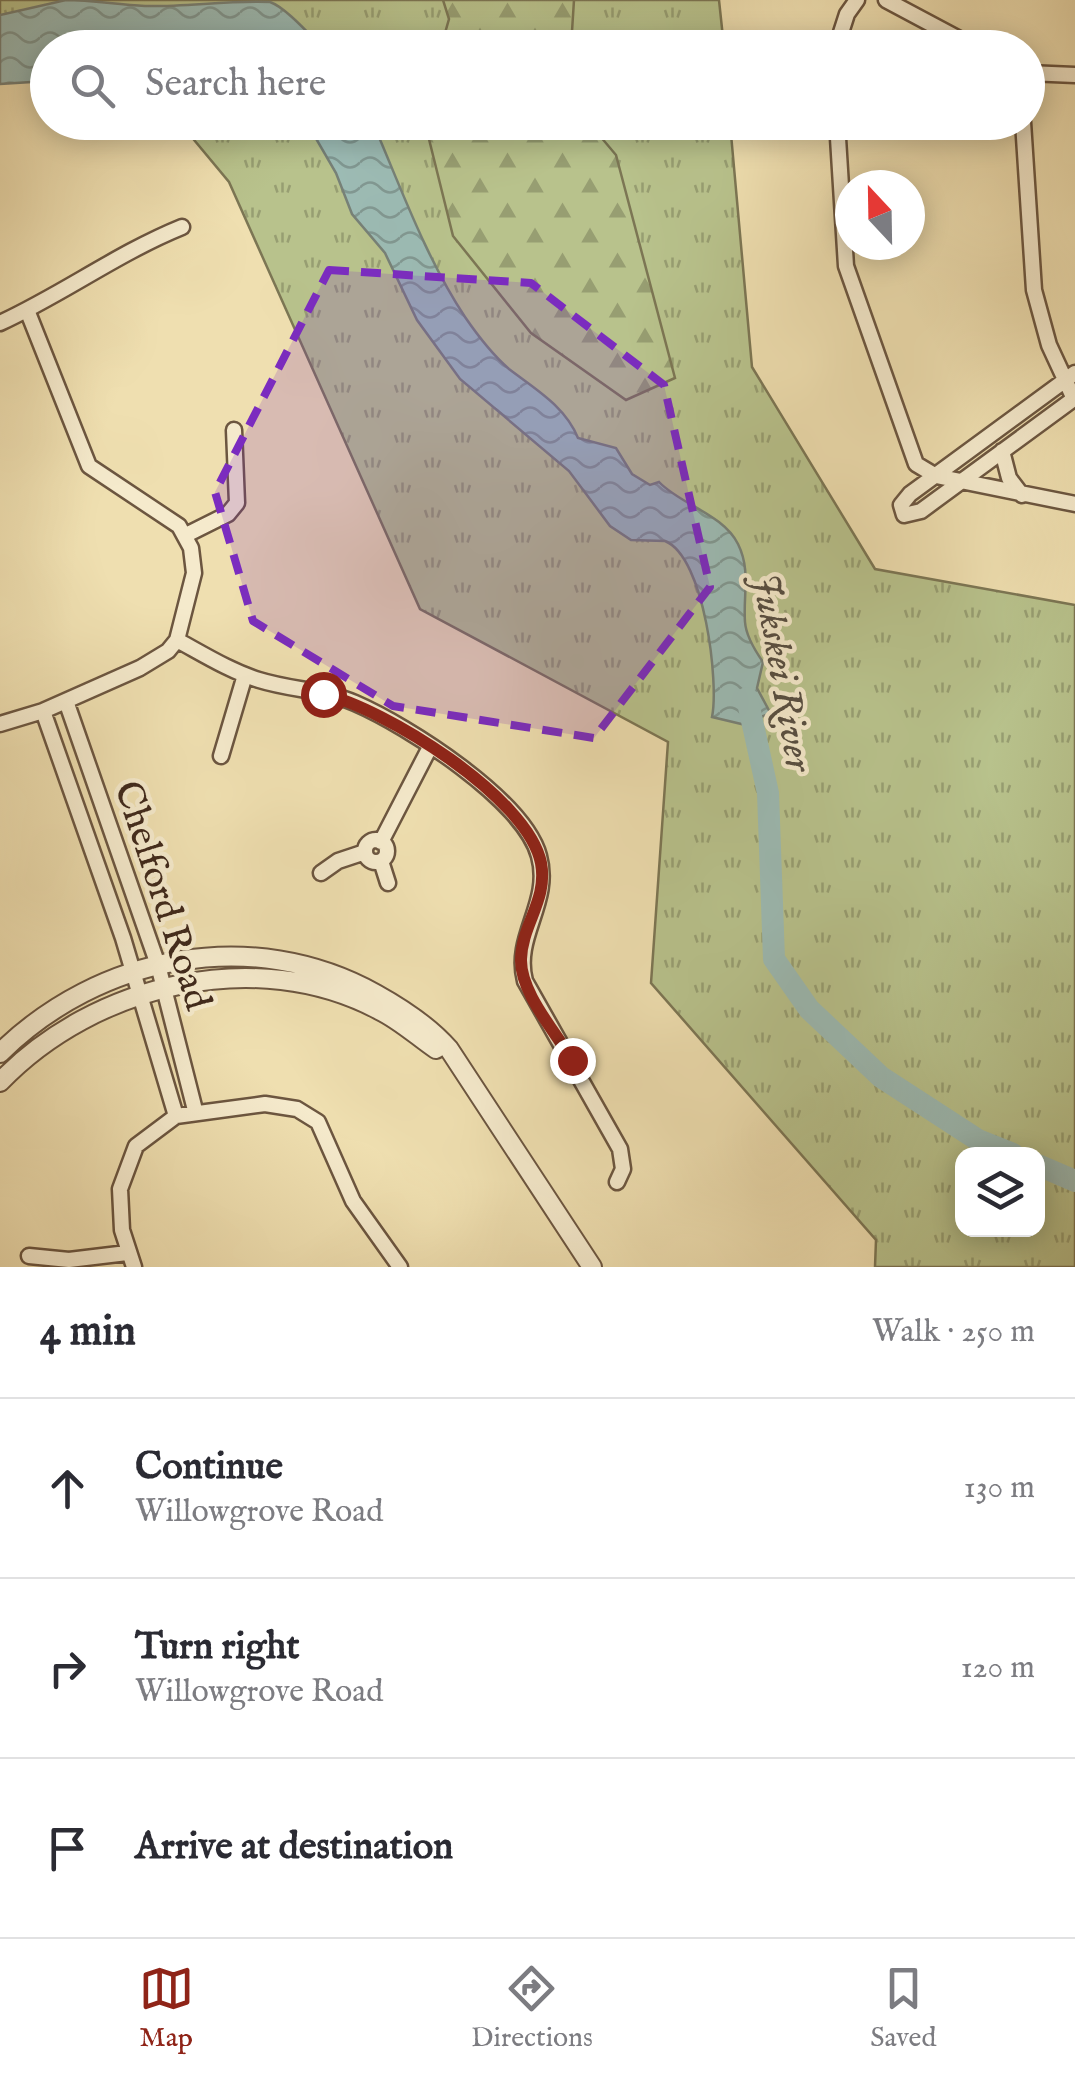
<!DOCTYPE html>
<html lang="en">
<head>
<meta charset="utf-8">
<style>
	body { margin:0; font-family:"IM FELL English",serif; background:#f2f2f3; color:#2b2b33 }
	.controls { position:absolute; right:30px; bottom:30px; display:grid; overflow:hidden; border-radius:20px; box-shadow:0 5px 25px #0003 }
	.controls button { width:90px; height:90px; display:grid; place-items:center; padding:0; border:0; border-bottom:2px solid #e1e1e2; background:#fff; color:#2b2b33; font:50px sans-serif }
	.compass { position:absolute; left:835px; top:170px; width:90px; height:90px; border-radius:50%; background:#fff; box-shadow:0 5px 25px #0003; rotate:338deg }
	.stop { position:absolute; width:30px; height:30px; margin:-22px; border:8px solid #8f2418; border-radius:50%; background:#fff }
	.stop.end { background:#8f2418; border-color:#fff; box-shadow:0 2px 10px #0008 }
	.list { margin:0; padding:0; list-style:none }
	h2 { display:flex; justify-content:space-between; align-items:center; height:130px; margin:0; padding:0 40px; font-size:42px }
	h2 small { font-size:32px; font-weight:400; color:#7c7c81 }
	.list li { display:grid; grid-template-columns:65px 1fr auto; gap:30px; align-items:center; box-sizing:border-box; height:180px; padding:0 40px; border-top:2px solid #e1e1e2 }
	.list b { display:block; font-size:38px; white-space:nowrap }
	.list p { margin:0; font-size:32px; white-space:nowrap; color:#7c7c81 }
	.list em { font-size:32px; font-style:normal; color:#7c7c81 }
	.icon { flex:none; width:55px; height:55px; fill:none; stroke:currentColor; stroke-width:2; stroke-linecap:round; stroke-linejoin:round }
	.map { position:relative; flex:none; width:1075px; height:1267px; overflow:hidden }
	.search { position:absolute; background:#fff; box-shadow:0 5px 25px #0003; left:30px; right:30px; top:30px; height:110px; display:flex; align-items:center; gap:25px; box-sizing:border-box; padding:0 35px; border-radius:55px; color:#7c7c81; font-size:38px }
	.sheet { height:670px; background:#fff }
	nav { display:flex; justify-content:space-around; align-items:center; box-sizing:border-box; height:140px; border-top:2px solid #e1e1e2; background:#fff; font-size:28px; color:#7c7c81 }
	nav a { display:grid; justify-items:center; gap:5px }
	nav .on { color:#8f2418 }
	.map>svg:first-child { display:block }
	.grass { fill:url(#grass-tufts); stroke:#7c7654; stroke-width:2.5; fill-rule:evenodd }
	.forest { fill:url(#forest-firs); stroke:#7c7654; stroke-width:2.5 }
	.water { fill:url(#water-waves); stroke:#778177; stroke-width:2.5 }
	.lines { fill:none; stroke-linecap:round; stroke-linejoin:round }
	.river { stroke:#9cbbb4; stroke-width:22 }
	.minor-casing { stroke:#6c5640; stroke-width:19 }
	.tertiary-casing { stroke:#6c5640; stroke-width:22 }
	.minor { stroke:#f5eacc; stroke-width:14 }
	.tertiary { stroke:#f5eacc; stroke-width:18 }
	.route { stroke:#8f2418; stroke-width:12 }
	.marked { fill:#7b2cbf; fill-opacity:0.2; stroke:#7b2cbf; stroke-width:8; stroke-dasharray:20 12; stroke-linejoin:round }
	.labels { text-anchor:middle; stroke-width:9; stroke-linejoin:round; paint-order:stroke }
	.street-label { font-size:38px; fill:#40291b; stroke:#f5eacc }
	.water-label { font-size:40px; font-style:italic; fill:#574e41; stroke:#f5eacc }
</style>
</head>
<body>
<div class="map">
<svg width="1075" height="1267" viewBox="0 0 1075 1267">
	<defs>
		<pattern id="grass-tufts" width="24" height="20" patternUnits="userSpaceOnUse" patternTransform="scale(2.5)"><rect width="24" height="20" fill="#b8c28c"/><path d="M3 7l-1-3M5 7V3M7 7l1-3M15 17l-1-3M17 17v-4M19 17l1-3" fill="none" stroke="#979e72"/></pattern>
		<pattern id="forest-firs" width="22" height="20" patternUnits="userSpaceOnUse" patternTransform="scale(2.5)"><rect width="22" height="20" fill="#b8c28c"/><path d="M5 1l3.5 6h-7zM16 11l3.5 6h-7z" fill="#979e72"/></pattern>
		<pattern id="water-waves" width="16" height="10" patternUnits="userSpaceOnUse" patternTransform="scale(2.5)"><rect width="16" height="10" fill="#9cbbb4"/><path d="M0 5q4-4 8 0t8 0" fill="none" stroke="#819892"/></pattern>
	</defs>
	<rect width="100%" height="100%" fill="#efdfb0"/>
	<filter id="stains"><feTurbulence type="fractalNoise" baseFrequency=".002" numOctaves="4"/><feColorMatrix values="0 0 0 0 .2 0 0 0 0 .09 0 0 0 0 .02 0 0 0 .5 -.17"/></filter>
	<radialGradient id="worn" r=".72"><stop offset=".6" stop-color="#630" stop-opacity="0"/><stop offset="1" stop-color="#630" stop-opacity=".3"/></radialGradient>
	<!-- grass -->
	<path class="grass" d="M 0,0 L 719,0 L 724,47 L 118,47 L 0,27 Z
		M 180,123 L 730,123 L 752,367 L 875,569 L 1075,605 L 1075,1267 L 875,1267 L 876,1240 L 651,983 L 668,742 L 420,609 L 229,182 ZM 962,1154 L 1038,1154 L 1038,1230 L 962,1230 Z"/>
	<!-- forest -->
	<path class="forest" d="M 443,0 L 574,0 L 571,47 L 441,47 L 449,19 Z
		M 425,123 L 589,123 L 616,155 L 675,378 L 626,400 L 531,333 L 453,236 Z"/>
	<!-- water -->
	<path class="water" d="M 66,0 C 93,0 118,5 145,6 C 184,7 231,0 270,2 C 285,7 309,34 322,47 L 250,47 L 234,41 L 188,48 L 48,48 L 47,81 L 0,84 L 0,15 Z
		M 307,123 L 373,123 C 401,188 426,258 465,317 C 476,333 494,356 509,369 C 535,389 565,406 578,438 L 616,448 L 632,474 L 650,485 L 659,482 C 681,505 723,514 738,544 C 751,570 743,595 745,622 C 746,636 756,652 763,662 L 757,688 L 772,716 L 789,716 L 791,724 L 768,714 L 761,717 L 758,728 L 712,717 C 719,684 705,557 665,541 L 631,540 L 610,526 L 569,471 L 460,379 L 417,320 L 385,253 L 352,214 L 336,173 Z"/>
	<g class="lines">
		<!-- river -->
		<path class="river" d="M 747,698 L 768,793 L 774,959 L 809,1009 L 881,1077 L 978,1140 L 1013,1154
			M 1038,1165 L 1075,1181"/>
		<!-- minor casing -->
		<g class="minor-casing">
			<path id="minor" d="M 886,0 L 976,48
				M 836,48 L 847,14 L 857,0
				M 1028,73 L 1075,75
				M 837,122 L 846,266 L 916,464 L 936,476 L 1075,504
				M 1023,122 L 1034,290 L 1049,345 L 1074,399
				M 0,323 C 63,294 118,253 182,227
				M 1075,373 L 910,494 L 901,505 L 904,515 L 921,511 L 1075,398
				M 1002,451 L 1009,478 L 1022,495
				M 186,535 L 228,514 L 237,503 L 234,430
				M 177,640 C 203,654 230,671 259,680 C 291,690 325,690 355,703 C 408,726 524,800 539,856 C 552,903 513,936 525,981 L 620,1149 L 623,1169 L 617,1182
				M 66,701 L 158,965 L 195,1110
				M 43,711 L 123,938 L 176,1116
				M 0,724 L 43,711 L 140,668 L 168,651 L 177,640 L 194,573 L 191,548 L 179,526 L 89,466 L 27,310
				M 221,756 L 245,675
				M365 851a11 11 0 1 1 22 0a11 11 0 1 1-22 0Z
				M 381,842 L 429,749
				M 381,861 L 388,883
				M 321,873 L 338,861 L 365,852
				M 29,1256 L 69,1260 L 127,1253
				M 134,1267 L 122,1230 L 120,1189 L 136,1146 L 176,1116 L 265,1104 L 297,1109 L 318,1122 L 353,1201 L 400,1267"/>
		</g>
		<!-- tertiary casing -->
		<g class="tertiary-casing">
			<path id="tertiary" d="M 0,1053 C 99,955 253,925 376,994 C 403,1009 429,1026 449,1049 L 592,1267
				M 0,1082 C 94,984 257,945 379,1010 C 400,1020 417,1036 436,1049"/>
		</g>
		<!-- minor -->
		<use href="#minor" class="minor"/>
		<!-- tertiary -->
		<use href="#tertiary" class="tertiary"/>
	</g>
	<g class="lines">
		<!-- route -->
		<path class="route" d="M 323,694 C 384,708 528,797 541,863 C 548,900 522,924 521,959 C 520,993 556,1032 572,1060"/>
	</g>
	<!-- marked area -->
	<path class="marked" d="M 329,270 L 531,283 L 664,385 L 710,587 L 594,738 L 393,706 L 253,621 L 215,492 Z"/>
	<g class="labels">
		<!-- street labels -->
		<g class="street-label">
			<text transform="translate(164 895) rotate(72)" y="13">Chelford Road</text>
		</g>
		<!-- water labels -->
		<g class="water-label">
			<text transform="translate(784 672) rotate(80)" y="14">Jukskei River</text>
		</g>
	</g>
	<rect width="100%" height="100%" filter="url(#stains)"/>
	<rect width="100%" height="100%" fill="url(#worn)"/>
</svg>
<div class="controls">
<button><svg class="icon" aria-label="layers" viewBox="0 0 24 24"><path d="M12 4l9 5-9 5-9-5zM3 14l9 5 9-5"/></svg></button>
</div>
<svg class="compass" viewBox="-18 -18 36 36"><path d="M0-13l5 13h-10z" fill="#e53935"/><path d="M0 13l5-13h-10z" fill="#7c7c81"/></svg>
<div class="stop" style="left:323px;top:694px"></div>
<div class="stop end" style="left:572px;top:1060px"></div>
<div class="search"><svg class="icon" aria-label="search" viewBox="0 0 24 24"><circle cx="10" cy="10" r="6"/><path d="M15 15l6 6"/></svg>Search here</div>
</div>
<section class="sheet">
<h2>4 min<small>Walk · 250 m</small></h2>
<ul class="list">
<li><svg class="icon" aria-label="ahead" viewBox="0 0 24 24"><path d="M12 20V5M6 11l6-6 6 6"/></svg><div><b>Continue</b><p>Willowgrove Road</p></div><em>130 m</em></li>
<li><svg class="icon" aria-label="right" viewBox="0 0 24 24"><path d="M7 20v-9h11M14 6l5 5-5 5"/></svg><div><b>Turn right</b><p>Willowgrove Road</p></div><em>120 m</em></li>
<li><svg class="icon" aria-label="arrive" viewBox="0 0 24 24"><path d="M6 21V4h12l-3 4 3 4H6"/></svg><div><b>Arrive at destination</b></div></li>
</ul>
</section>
<nav>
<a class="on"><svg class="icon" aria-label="map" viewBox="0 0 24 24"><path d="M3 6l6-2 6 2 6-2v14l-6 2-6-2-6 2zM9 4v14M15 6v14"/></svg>Map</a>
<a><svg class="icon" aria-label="directions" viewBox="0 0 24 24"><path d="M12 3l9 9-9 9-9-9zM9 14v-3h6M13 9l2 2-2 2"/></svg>Directions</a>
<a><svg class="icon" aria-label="saved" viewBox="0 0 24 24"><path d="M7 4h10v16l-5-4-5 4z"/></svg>Saved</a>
</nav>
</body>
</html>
